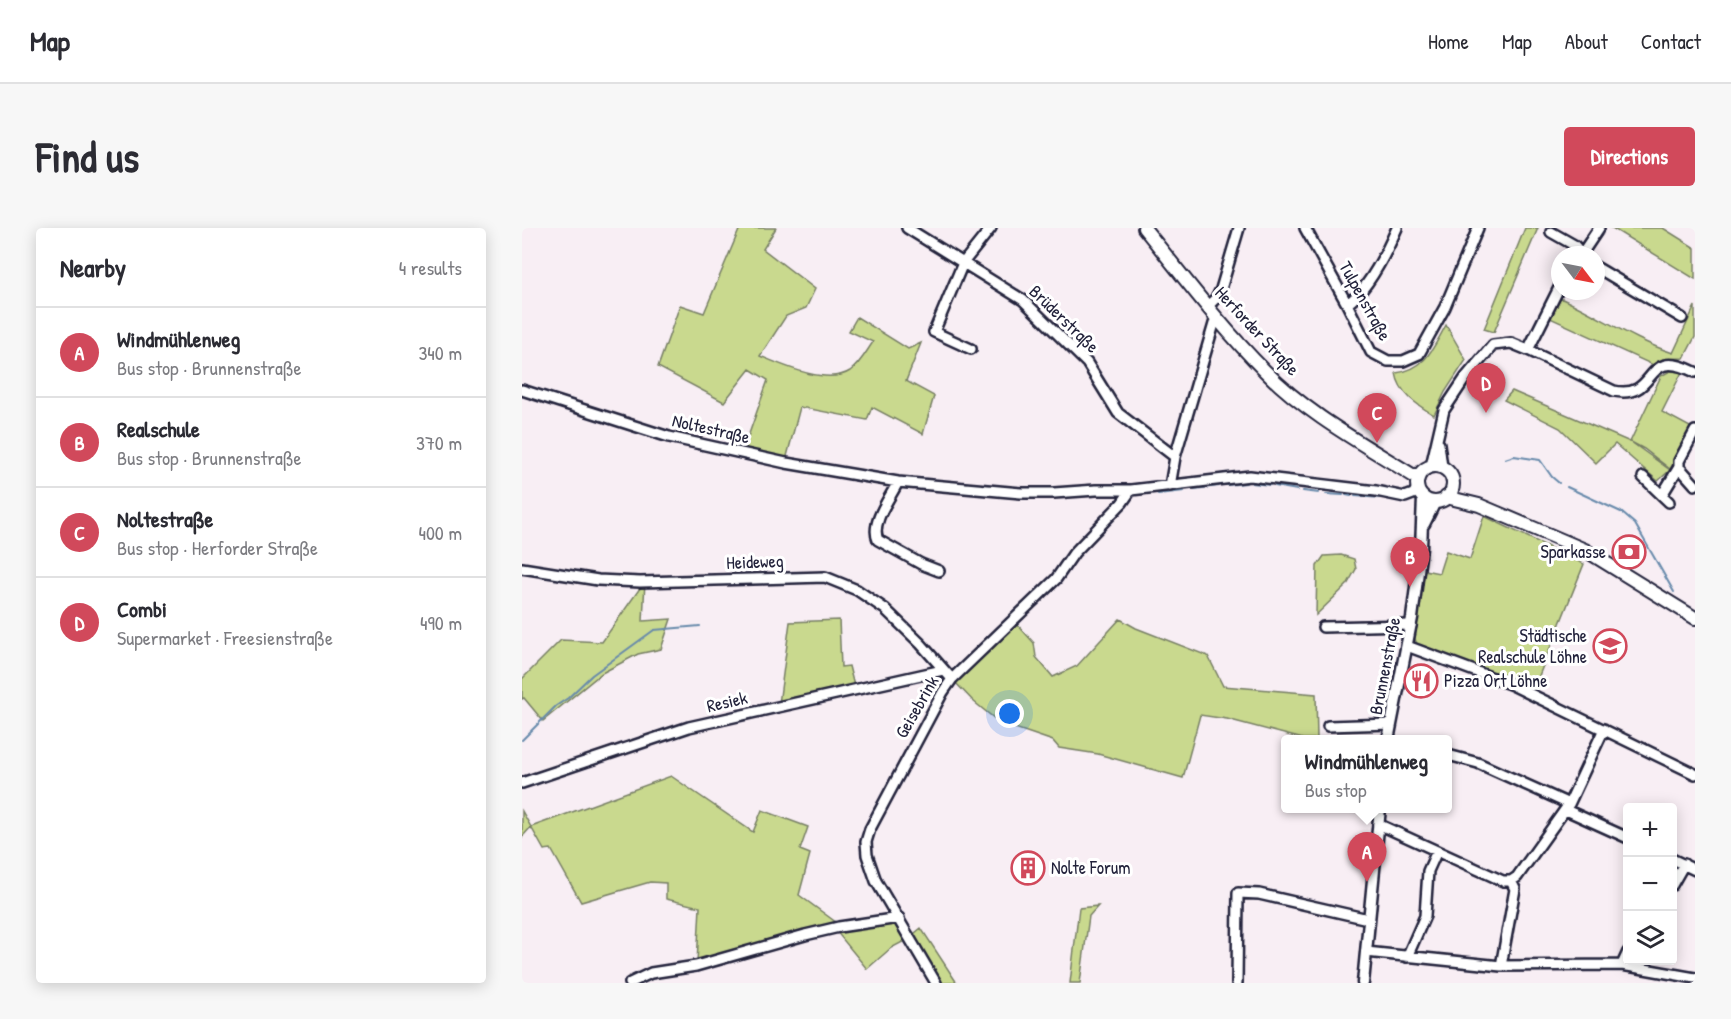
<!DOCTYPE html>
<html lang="en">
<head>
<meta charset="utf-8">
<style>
	body { margin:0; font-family:"Patrick Hand",sans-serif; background:#f7f7f7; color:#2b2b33 }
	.controls { position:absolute; right:18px; bottom:18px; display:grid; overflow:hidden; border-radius:6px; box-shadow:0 3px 15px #0003 }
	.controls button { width:54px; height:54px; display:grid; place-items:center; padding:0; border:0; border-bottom:2px solid #e1e1e2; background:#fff; color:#2b2b33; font:30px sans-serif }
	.compass { position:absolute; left:1029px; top:18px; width:54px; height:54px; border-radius:50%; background:#fff; box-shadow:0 3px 15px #0003; rotate:122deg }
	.you { position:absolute; left:488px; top:486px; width:21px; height:21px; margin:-15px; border:4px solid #fff; border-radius:50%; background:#1a73e8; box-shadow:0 0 0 9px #1a73e833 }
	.badge { display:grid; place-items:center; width:39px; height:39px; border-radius:50%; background:#d1495b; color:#fff; font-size:20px; font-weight:700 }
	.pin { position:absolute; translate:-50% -50px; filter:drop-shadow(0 2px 3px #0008) }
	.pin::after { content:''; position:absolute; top:32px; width:21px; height:18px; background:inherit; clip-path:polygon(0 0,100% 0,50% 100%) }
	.popup { position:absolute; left:759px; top:507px; width:171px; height:78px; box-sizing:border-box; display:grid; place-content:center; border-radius:6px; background:#fff; filter:drop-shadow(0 2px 4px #0005); font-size:20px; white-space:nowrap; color:#7c7c81 }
	.popup b { font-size:22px; color:#2b2b33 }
	.popup::after { content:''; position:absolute; left:50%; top:100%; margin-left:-12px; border:12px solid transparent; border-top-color:#fff }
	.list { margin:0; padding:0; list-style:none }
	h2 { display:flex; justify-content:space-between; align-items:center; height:78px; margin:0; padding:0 24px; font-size:26px }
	h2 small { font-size:20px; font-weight:400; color:#7c7c81 }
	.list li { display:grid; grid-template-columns:39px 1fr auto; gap:18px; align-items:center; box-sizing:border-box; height:90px; padding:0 24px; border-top:2px solid #e1e1e2 }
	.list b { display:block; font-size:22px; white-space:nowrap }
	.list p { margin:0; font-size:20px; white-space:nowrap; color:#7c7c81 }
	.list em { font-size:20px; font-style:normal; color:#7c7c81 }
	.icon { flex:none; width:33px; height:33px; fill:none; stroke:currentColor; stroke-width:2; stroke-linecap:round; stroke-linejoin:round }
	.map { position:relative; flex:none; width:1173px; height:755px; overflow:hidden; border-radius:6px }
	header { display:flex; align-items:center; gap:36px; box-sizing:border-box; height:84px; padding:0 30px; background:#fff; border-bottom:2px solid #e1e1e2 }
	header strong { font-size:28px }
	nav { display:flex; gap:33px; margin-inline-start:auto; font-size:21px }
	.intro { display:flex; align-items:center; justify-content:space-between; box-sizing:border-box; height:144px; padding:0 36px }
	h1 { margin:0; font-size:42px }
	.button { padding:15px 27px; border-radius:6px; background:#d1495b; color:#fff; font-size:21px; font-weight:700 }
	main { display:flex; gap:36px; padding:0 36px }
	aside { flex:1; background:#fff; border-radius:6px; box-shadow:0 3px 15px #0003 }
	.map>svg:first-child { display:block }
	.green { fill:#c9d98e; stroke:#767e64; stroke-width:1.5 }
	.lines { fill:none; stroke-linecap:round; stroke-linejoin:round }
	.stream { stroke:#678aab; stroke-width:2 }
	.minor-casing { stroke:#22223b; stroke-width:14 }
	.tertiary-casing { stroke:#22223b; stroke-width:15 }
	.secondary-casing { stroke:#22223b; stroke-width:16 }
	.minor { stroke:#fff; stroke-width:9 }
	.tertiary { stroke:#fff; stroke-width:10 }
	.secondary { stroke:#fff; stroke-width:12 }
	.labels { text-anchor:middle; stroke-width:6; stroke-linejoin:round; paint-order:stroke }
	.street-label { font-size:18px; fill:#22223b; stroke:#fff }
	.poi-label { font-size:18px; fill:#22223b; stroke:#fff; text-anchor:end }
</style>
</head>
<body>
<header>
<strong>Map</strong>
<nav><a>Home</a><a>Map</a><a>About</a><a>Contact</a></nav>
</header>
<div class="intro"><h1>Find us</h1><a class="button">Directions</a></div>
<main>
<aside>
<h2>Nearby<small>4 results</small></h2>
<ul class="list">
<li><span class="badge">A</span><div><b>Windmühlenweg</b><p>Bus stop · Brunnenstraße</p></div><em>340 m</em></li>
<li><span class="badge">B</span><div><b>Realschule</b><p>Bus stop · Brunnenstraße</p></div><em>370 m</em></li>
<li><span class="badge">C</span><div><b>Noltestraße</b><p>Bus stop · Herforder Straße</p></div><em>400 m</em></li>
<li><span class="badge">D</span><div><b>Combi</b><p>Supermarket · Freesienstraße</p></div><em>490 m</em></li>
</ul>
</aside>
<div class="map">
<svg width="1173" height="755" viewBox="0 0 1173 755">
	<rect width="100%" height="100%" fill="#f8eef4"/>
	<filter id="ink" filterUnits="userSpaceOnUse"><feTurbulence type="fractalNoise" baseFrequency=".0167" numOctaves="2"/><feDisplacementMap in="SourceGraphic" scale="12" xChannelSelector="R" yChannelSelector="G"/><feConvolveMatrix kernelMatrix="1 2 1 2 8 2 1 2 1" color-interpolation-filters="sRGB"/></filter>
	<g filter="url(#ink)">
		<!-- green -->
		<path class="green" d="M 218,0 L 254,0 L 241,21 L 293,61 L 284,80 L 264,88 L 238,128 C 260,137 305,158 328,143 C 338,136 344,124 351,114 L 327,103 L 335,89 L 386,121 L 399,115 L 384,153 L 412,168 L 401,206 L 350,179 L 345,192 L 278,179 L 264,232 L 221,223 L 246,152 L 228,141 L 202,174 L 136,139 L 158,77 L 182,85 Z
			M 1003,0 L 1016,0 L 972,104 L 962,101 Z
			M 1090,0 L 1141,0 L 1173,20 L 1173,51 Z
			M 1038,70 C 1076,87 1111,112 1151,125 L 1173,78 L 1173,109 L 1162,130 L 1141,131 L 1131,137 L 1028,90 Z
			M 924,97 L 944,132 L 923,164 L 912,187 C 895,177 877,165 874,145 C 904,141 911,120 924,97 Z
			M 1148,143 L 1160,144 L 1140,184 L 1170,200 L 1148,241 L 1122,221 L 1109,214 L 1148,242 L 1136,253 L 1093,216 L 1074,235 L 1038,200 L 982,172 L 990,163 L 1108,214 L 1139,148 Z
			M 962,288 L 1062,336 L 1012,460 L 895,416 L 893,411 L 902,342 L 917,345 L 924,323 L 948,331 Z
			M 819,327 L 832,331 L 834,341 L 825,357 L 794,387 L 795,338 L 802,328 Z
			M 123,353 L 121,393 L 149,391 L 139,421 L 116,426 L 80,445 L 21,493 L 2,470 L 0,471 L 0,451 L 39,412 L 80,414 Z
			M 598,391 L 614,400 L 686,428 L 701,458 L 794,466 L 795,511 L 781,511 L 705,491 L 678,487 L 661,550 L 576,526 L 537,520 L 531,513 L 478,495 L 451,473 L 433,454 L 494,395 L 512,415 L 514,429 L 531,449 L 555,438 Z
			M 317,392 L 319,439 L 327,438 L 332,458 L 257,476 L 268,394 Z
			M 149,548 L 231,604 L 240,582 L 286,599 L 278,622 L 288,626 L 277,667 L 322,700 L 376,689 L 388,709 L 399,700 L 435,755 L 416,755 L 388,710 L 369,720 L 345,741 L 310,698 L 175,735 L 178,679 L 144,671 L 144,655 L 128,654 L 59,674 L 29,621 L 22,622 L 9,599 L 0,609 L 0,583 L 9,599 Z
			M 576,678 L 567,688 L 558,755 L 548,755 L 557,680 Z"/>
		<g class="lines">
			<!-- stream -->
			<path class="stream" d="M 983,231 L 992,228 L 1018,232 L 1030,249 L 1037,255
				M 730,255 L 748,257
				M 705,257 L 724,255
				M 753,258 L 775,262
				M 1045,259 L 1099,284 L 1113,296 L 1152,364
				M 672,261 L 697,258
				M 781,263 L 797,265
				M 636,266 L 662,263
				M 804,266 L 821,267
				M 824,267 L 829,268
				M 833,268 L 860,270
				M 0,512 L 34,478 L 46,470 L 70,447 L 132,402 L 178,398"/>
			<!-- minor casing -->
			<g class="minor-casing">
				<path id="minor" d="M 385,0 L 501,72 L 565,135 L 596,185 L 653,229
					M 783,0 L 825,76 L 849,124 L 866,133 L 881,133 L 897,126 L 923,79 L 956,0
					M 1029,4 L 1052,17 L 1061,27
					M 1059,27 L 1077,0
					M 1074,39 L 1160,90
					M 825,76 C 846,62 865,23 875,0
					M 686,78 L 695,69 L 699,61 L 717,0
					M 449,121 L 412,104 L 441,35 L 469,0
					M 1006,122 L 1092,163 C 1138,172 1119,117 1173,144
					M 0,162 L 147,209 L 264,235 L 376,254 L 499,265 L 532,265 L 574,262 L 609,262 L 728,248 L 854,263 L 883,269 L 891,266 L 895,261
					M 1173,203 L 1157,233 L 1157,239 L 1173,257
					M 917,216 L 920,239
					M 909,238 L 922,182 L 944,149 L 971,117 L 989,115 L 1006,122 L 1038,58
					M 1121,249 L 1147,274
					M 376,254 C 368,270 348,295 356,312 L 399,336 L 417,343
					M 648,258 L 653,229 L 694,89
					M 1140,267 L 1157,239
					M 0,340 L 76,352 L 118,354 L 303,349 L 335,362 L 363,381 L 399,416 L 430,451
					M 801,399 L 889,397
					M 885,418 L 990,457 L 1173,546
					M 806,498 L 869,496
					M 926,527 L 956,535 L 1047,576
					M 0,555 L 167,499 L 421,442
					M 1044,582 L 1106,610
					M 856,596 L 981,653 L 989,653 L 995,649 L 1047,576 L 1082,501
					M 1150,631 L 1173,642
					M 1150,657 L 1162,636
					M 844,724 L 979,738 L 1100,737 L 1173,750
					M 885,729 L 903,688 L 906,643 L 915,623
					M 1100,737 L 1106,724
					M 979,738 L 993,661 L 989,653
					M 108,755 L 129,745 L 174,738 L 283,707 L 317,699 L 377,690
					M 414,755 L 354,653 L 345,627 L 344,614 L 348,601 L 421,464 L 430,451 L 534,351 L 552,325 L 600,275 L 609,262
					M 715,755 L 716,665 L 737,666 L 846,691"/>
			</g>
			<!-- tertiary casing -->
			<g class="tertiary-casing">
				<path id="tertiary" d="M 902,296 L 913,274
					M 866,512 L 890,390 L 899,320 L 901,270
					M 841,755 L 858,580"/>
			</g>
			<!-- secondary casing -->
			<g class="secondary-casing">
				<path id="secondary" d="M 622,0 C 661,48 699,99 743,143 C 786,187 843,217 895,250
					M895 256a18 18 0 1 1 36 0a18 18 0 1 1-36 0Z
					M 924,269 L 957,277 L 1063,322 L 1173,390"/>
			</g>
			<!-- minor -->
			<use href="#minor" class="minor"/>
			<!-- tertiary -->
			<use href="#tertiary" class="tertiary"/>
			<!-- secondary -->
			<use href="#secondary" class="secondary"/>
		</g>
	</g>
	<!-- icons -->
	<defs>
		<g id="bank-ring" transform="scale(1.725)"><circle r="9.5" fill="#fff" stroke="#d1495b" stroke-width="1.5"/><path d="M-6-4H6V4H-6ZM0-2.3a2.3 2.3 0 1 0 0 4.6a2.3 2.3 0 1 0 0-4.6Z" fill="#d1495b"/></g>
		<g id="school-ring" transform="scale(1.725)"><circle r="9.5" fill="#fff" stroke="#d1495b" stroke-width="1.5"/><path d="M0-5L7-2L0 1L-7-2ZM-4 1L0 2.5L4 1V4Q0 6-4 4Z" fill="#d1495b"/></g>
		<g id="restaurant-ring" transform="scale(1.725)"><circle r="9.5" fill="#fff" stroke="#d1495b" stroke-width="1.5"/><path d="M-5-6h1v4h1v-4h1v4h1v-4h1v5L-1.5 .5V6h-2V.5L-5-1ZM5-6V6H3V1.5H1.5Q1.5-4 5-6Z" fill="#d1495b"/></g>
		<g id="building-ring" transform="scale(1.725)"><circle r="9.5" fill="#fff" stroke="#d1495b" stroke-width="1.5"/><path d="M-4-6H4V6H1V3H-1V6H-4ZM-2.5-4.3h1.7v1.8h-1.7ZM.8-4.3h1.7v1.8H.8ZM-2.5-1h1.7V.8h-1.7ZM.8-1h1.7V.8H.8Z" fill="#d1495b"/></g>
	</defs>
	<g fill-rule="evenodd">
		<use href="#bank-ring" x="1107" y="324"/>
		<use href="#school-ring" x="1088" y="418"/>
		<use href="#restaurant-ring" x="899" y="453"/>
		<use href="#building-ring" x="506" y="640"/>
	</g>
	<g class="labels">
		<!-- street labels -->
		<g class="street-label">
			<text transform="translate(843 73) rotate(61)" y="6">Tulpenstraße</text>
			<text transform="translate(542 91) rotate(44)" y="6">Brüderstraße</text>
			<text transform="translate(735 103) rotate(47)" y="6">Herforder Straße</text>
			<text transform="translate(189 201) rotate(13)" y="6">Noltestraße</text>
			<text transform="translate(233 334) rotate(-2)" y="6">Heideweg</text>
			<text transform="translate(863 438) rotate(-79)" y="6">Brunnenstraße</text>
			<text transform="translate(205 474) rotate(-13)" y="6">Resiek</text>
			<text transform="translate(395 479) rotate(-60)" y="6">Geisebrink</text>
		</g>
		<!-- poi labels -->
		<g class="poi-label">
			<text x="1084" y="330">Sparkasse</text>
			<text x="1065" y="414">Städtische<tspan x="1065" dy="21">Realschule Löhne</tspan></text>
			<text x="922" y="459" text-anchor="start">Pizza Ort Löhne</text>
			<text x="529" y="646" text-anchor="start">Nolte Forum</text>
		</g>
	</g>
</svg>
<div class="controls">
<button>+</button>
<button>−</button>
<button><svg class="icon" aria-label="layers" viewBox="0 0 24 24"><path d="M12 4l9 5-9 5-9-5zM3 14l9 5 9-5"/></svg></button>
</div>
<svg class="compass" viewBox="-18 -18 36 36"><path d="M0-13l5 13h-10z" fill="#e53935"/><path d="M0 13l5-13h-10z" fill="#7c7c81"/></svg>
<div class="you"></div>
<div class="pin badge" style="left:845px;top:654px">A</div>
<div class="popup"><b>Windmühlenweg</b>Bus stop</div>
<div class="pin badge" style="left:888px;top:359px">B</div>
<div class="pin badge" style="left:855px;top:215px">C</div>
<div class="pin badge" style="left:964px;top:185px">D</div>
</div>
</main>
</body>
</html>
